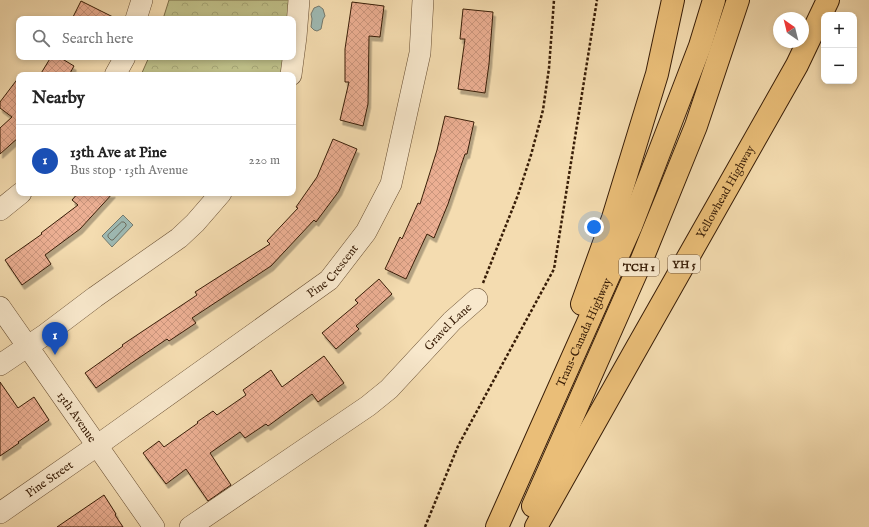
<!DOCTYPE html>
<html lang="en">
<head>
<meta charset="utf-8">
<style>
	body { margin:0; font-family:"IM FELL English",serif; background:#f6f6f6; color:#222 }
	.controls { position:absolute; right:12px; top:12px; display:grid; overflow:hidden; border-radius:8px; box-shadow:0 2px 6px #0003 }
	.controls button { width:36px; height:36px; display:grid; place-items:center; padding:0; border:0; border-bottom:1px solid #e0e0e0; background:#fff; color:#222; font:20px sans-serif }
	.compass { position:absolute; left:773px; top:12px; width:36px; height:36px; border-radius:50%; background:#fff; box-shadow:0 2px 6px #0003; rotate:325deg }
	.you { position:absolute; left:594px; top:227px; width:14px; height:14px; margin:-10px; border:3px solid #fff; border-radius:50%; background:#1a73e8; box-shadow:0 0 0 6px #1a73e833 }
	.badge { display:grid; place-items:center; width:26px; height:26px; border-radius:50%; background:#1a73e8; color:#fff; font-size:13px; font-weight:700 }
	.pin { position:absolute; translate:-50% -33px; filter:drop-shadow(0 1px 2px #0008) }
	.pin::after { content:''; position:absolute; top:21px; width:14px; height:12px; background:inherit; clip-path:polygon(0 0,100% 0,50% 100%) }
	.list { margin:0; padding:0; list-style:none }
	h2 { display:flex; justify-content:space-between; align-items:center; height:52px; margin:0; padding:0 16px; font-size:17px }
	h2 small { font-size:13px; font-weight:400; color:#767676 }
	.list li { display:grid; grid-template-columns:26px 1fr auto; gap:12px; align-items:center; box-sizing:border-box; height:72px; padding:0 16px; border-top:1px solid #e0e0e0 }
	.list b { display:block; font-size:15px; white-space:nowrap }
	.list p { margin:0; font-size:13px; white-space:nowrap; color:#767676 }
	.list em { font-size:13px; font-style:normal; color:#767676 }
	.icon { flex:none; width:22px; height:22px; fill:none; stroke:currentColor; stroke-width:2; stroke-linecap:round; stroke-linejoin:round }
	.map { position:relative; flex:none; width:869px; height:527px; overflow:hidden }
	.search { position:absolute; background:#fff; box-shadow:0 2px 6px #0003; left:16px; top:16px; width:280px; height:44px; display:flex; align-items:center; gap:10px; box-sizing:border-box; padding:0 14px; border-radius:8px; color:#767676; font-size:15px }
	.panel { position:absolute; background:#fff; box-shadow:0 2px 6px #0003; left:16px; top:72px; width:280px; height:124px; border-radius:8px }
	.map>svg:first-child { display:block }
	.forest { fill:url(#forest-crowns); stroke:#7c6e48 }
	.water { fill:#9ebab4; stroke:#757b6f }
	.lines { fill:none; stroke-linecap:round; stroke-linejoin:round }
	.shore { stroke:#6b6c5e; stroke-width:1 }
	.building { fill:url(#building-cross-hatch); stroke:#381d07; filter:url(#shadow) }
	.minor-casing { stroke:#674d31; stroke-width:22 }
	.highway-casing { stroke:#381d07; stroke-width:24 }
	.path { stroke:#381d07; stroke-width:2.5; stroke-dasharray:3 2; stroke-linecap:butt }
	.minor { stroke:#f8e8cc; stroke-width:21 }
	.highway { stroke:#eabe78; stroke-width:22 }
	.labels { text-anchor:middle; stroke-width:4; stroke-linejoin:round; paint-order:stroke }
	.shield { fill:#f8e8cc; stroke:#725a42; stroke-width:1 }
	.shield-label { font-size:11px; font-weight:bold; fill:#381d07 }
	.street-label { font-size:12px; fill:#381d07; stroke:#f8e8cc }
</style>
</head>
<body>
<div class="map">
<svg width="869" height="527" viewBox="0 0 869 527">
	<defs>
		<pattern id="forest-crowns" width="20" height="18" patternUnits="userSpaceOnUse"><rect width="20" height="18" fill="#bfbf88"/><path d="M2 6a3 3 0 1 1 6 0M12 15a3 3 0 1 1 6 0" fill="none" stroke="#a5a474"/></pattern>
		<pattern id="building-cross-hatch" width="8" height="8" patternUnits="userSpaceOnUse"><rect width="8" height="8" fill="#ecaf93"/><path d="M0 0l8 8M0 8l8-8" fill="none" stroke="#cb967d"/></pattern>
		<filter id="shadow"><feDropShadow dx="2.5" dy="4.5" stdDeviation="0" flood-color="#0004"/></filter>
	</defs>
	<rect width="100%" height="100%" fill="#f4dcb0"/>
	<filter id="stains"><feTurbulence type="fractalNoise" baseFrequency=".005" numOctaves="4"/><feColorMatrix values="0 0 0 0 .2 0 0 0 0 .09 0 0 0 0 .02 0 0 0 .5 -.17"/></filter>
	<radialGradient id="worn" r=".72"><stop offset=".6" stop-color="#630" stop-opacity="0"/><stop offset="1" stop-color="#630" stop-opacity=".3"/></radialGradient>
	<!-- forest -->
	<path class="forest" d="M 169,0 L 292,0 L 290,19 L 163,19 Z
		M 149,57 L 286,57 L 283,75 L 141,75 Z"/>
	<!-- water -->
	<path class="water" d="M 319,6 L 323,9 L 325,16 L 323,19 L 321,29 L 317,31 L 314,30 L 311,27 L 312,19 L 311,14 L 314,8 Z
		M 123,215 L 133,225 L 112,247 L 102,236 Z"/>
	<g class="lines">
		<!-- shore -->
		<path class="shore" d="M 122,222 L 124,222 L 126,224 L 126,226 L 113,240 L 111,240 L 108,237 L 108,235 Z"/>
	</g>
	<!-- building -->
	<path class="building" d="M 81,1 L 117,19 L 72,19 Z
		M 352,2 L 384,6 L 380,37 L 369,36 L 368,104 L 363,126 L 340,120 L 349,82 L 345,82 L 345,49 Z
		M 463,9 L 493,12 L 489,64 L 485,93 L 458,89 L 465,39 L 460,39 Z
		M 51,57 L 59,57 L 74,66 L 69,75 L 40,75 Z
		M 19,77 L 19,137 L 0,154 L 0,128 L 12,117 L 0,108 L 0,102 Z
		M 445,116 L 474,122 L 467,154 L 465,154 L 448,204 L 434,238 L 427,234 L 406,279 L 385,269 L 400,237 L 402,239 L 418,203 L 420,204 L 437,150 Z
		M 333,139 L 357,149 L 339,191 L 316,222 L 314,220 L 271,266 L 192,318 L 196,323 L 169,341 L 167,339 L 133,362 L 96,388 L 85,373 L 123,346 L 122,345 L 197,295 L 195,292 L 270,244 L 267,241 L 298,208 L 296,207 L 317,177 Z
		M 78,193 L 113,193 L 80,229 L 45,255 L 51,264 L 22,285 L 5,260 L 42,234 L 41,233 L 78,205 L 72,200 Z
		M 379,279 L 392,294 L 356,326 L 359,329 L 336,349 L 322,333 L 358,303 L 355,300 Z
		M 324,356 L 344,383 L 318,402 L 312,394 L 268,426 L 266,424 L 245,438 L 240,432 L 210,453 L 231,485 L 208,501 L 186,469 L 166,484 L 143,453 L 159,441 L 164,447 L 198,423 L 197,422 L 213,411 L 217,415 L 246,395 L 243,390 L 271,370 L 282,387 Z
		M 0,382 L 18,408 L 34,397 L 49,420 L 18,442 L 19,443 L 0,456 Z
		M 104,495 L 116,514 L 115,515 L 123,527 L 57,527 Z"/>
	<g class="lines">
		<!-- minor casing -->
		<g class="minor-casing">
			<g id="minor">
				<path d="M 136,19 L 142,0"/>
				<path d="M 115,75 L 125,57"/>
				<path d="M 291,75 L 296,37 L 299,0"/>
				<path d="M 0,210 L 21,193"/>
				<path id="s1" d="M 0,307 L 154,527"/>
				<path d="M 0,365 L 46,334 L 95,297 L 179,238 L 195,223 L 221,193"/>
				<path id="s2" d="M 0,513 L 98,445 L 329,280 L 366,232 L 391,184 L 420,53 L 423,0"/>
				<path id="s3" d="M 190,527 L 368,406 L 389,389 L 452,321 L 477,299"/>
			</g>
		</g>
		<!-- highway casing -->
		<g class="highway-casing">
			<g id="highway">
				<path d="M 582,304 L 613,218 L 657,74 L 673,0"/>
				<path d="M 533,506 L 640,264 L 696,126 L 738,0"/>
				<path id="s4" d="M 497,527 L 631,226 L 700,46 L 714,0"/>
				<path id="s5" d="M 536,527 L 631,358 L 797,65 L 828,0"/>
			</g>
		</g>
		<!-- path -->
		<path class="path" d="M 483,283 L 518,195 L 531,155 L 543,110 L 549,68 L 554,0
			M 425,527 L 458,446 L 554,269 L 597,0"/>
		<!-- minor -->
		<use href="#minor" class="minor"/>
		<!-- highway -->
		<use href="#highway" class="highway"/>
	</g>
	<g class="labels">
		<!-- shield labels -->
		<g class="shield">
			<rect x="668" y="255" width="32" height="18" rx="3"/>
			<rect x="619" y="258" width="40" height="18" rx="3"/>
		</g>
		<g class="shield-label">
			<text x="684" y="268">YH 5</text>
			<text x="639" y="271">TCH 1</text>
		</g>
		<!-- street labels -->
		<g class="street-label">
			<text dy="4" stroke="none"><textPath href="#s5" startOffset="385">Yellowhead Highway</textPath></text>
			<text dy="4" stroke="none"><textPath href="#s2" startOffset="412">Pine Crescent</textPath></text>
			<text dy="4" stroke="none"><textPath href="#s3" startOffset="328">Gravel Lane</textPath></text>
			<text dy="4" stroke="none"><textPath href="#s4" startOffset="213">Trans-Canada Highway</textPath></text>
			<text dy="4" stroke="none"><textPath href="#s1" startOffset="134">13th Avenue</textPath></text>
			<text dy="4" stroke="none"><textPath href="#s2" startOffset="60">Pine Street</textPath></text>
		</g>
	</g>
	<rect width="100%" height="100%" filter="url(#stains)"/>
	<rect width="100%" height="100%" fill="url(#worn)"/>
</svg>
<div class="controls">
<button>+</button>
<button>−</button>
</div>
<svg class="compass" viewBox="-18 -18 36 36"><path d="M0-13l5 13h-10z" fill="#e53935"/><path d="M0 13l5-13h-10z" fill="#767676"/></svg>
<div class="you"></div>
<div class="pin badge" style="left:55px;top:355px;background:#1a4fb4">1</div>
<div class="search"><svg class="icon" aria-label="search" viewBox="0 0 24 24"><circle cx="10" cy="10" r="6"/><path d="M15 15l6 6"/></svg>Search here</div>
<section class="panel">
<h2>Nearby<small></small></h2>
<ul class="list">
<li><span class="badge" style="background:#1a4fb4">1</span><div><b>13th Ave at Pine</b><p>Bus stop · 13th Avenue</p></div><em>220 m</em></li>
</ul>
</section>
</div>
</body>
</html>
